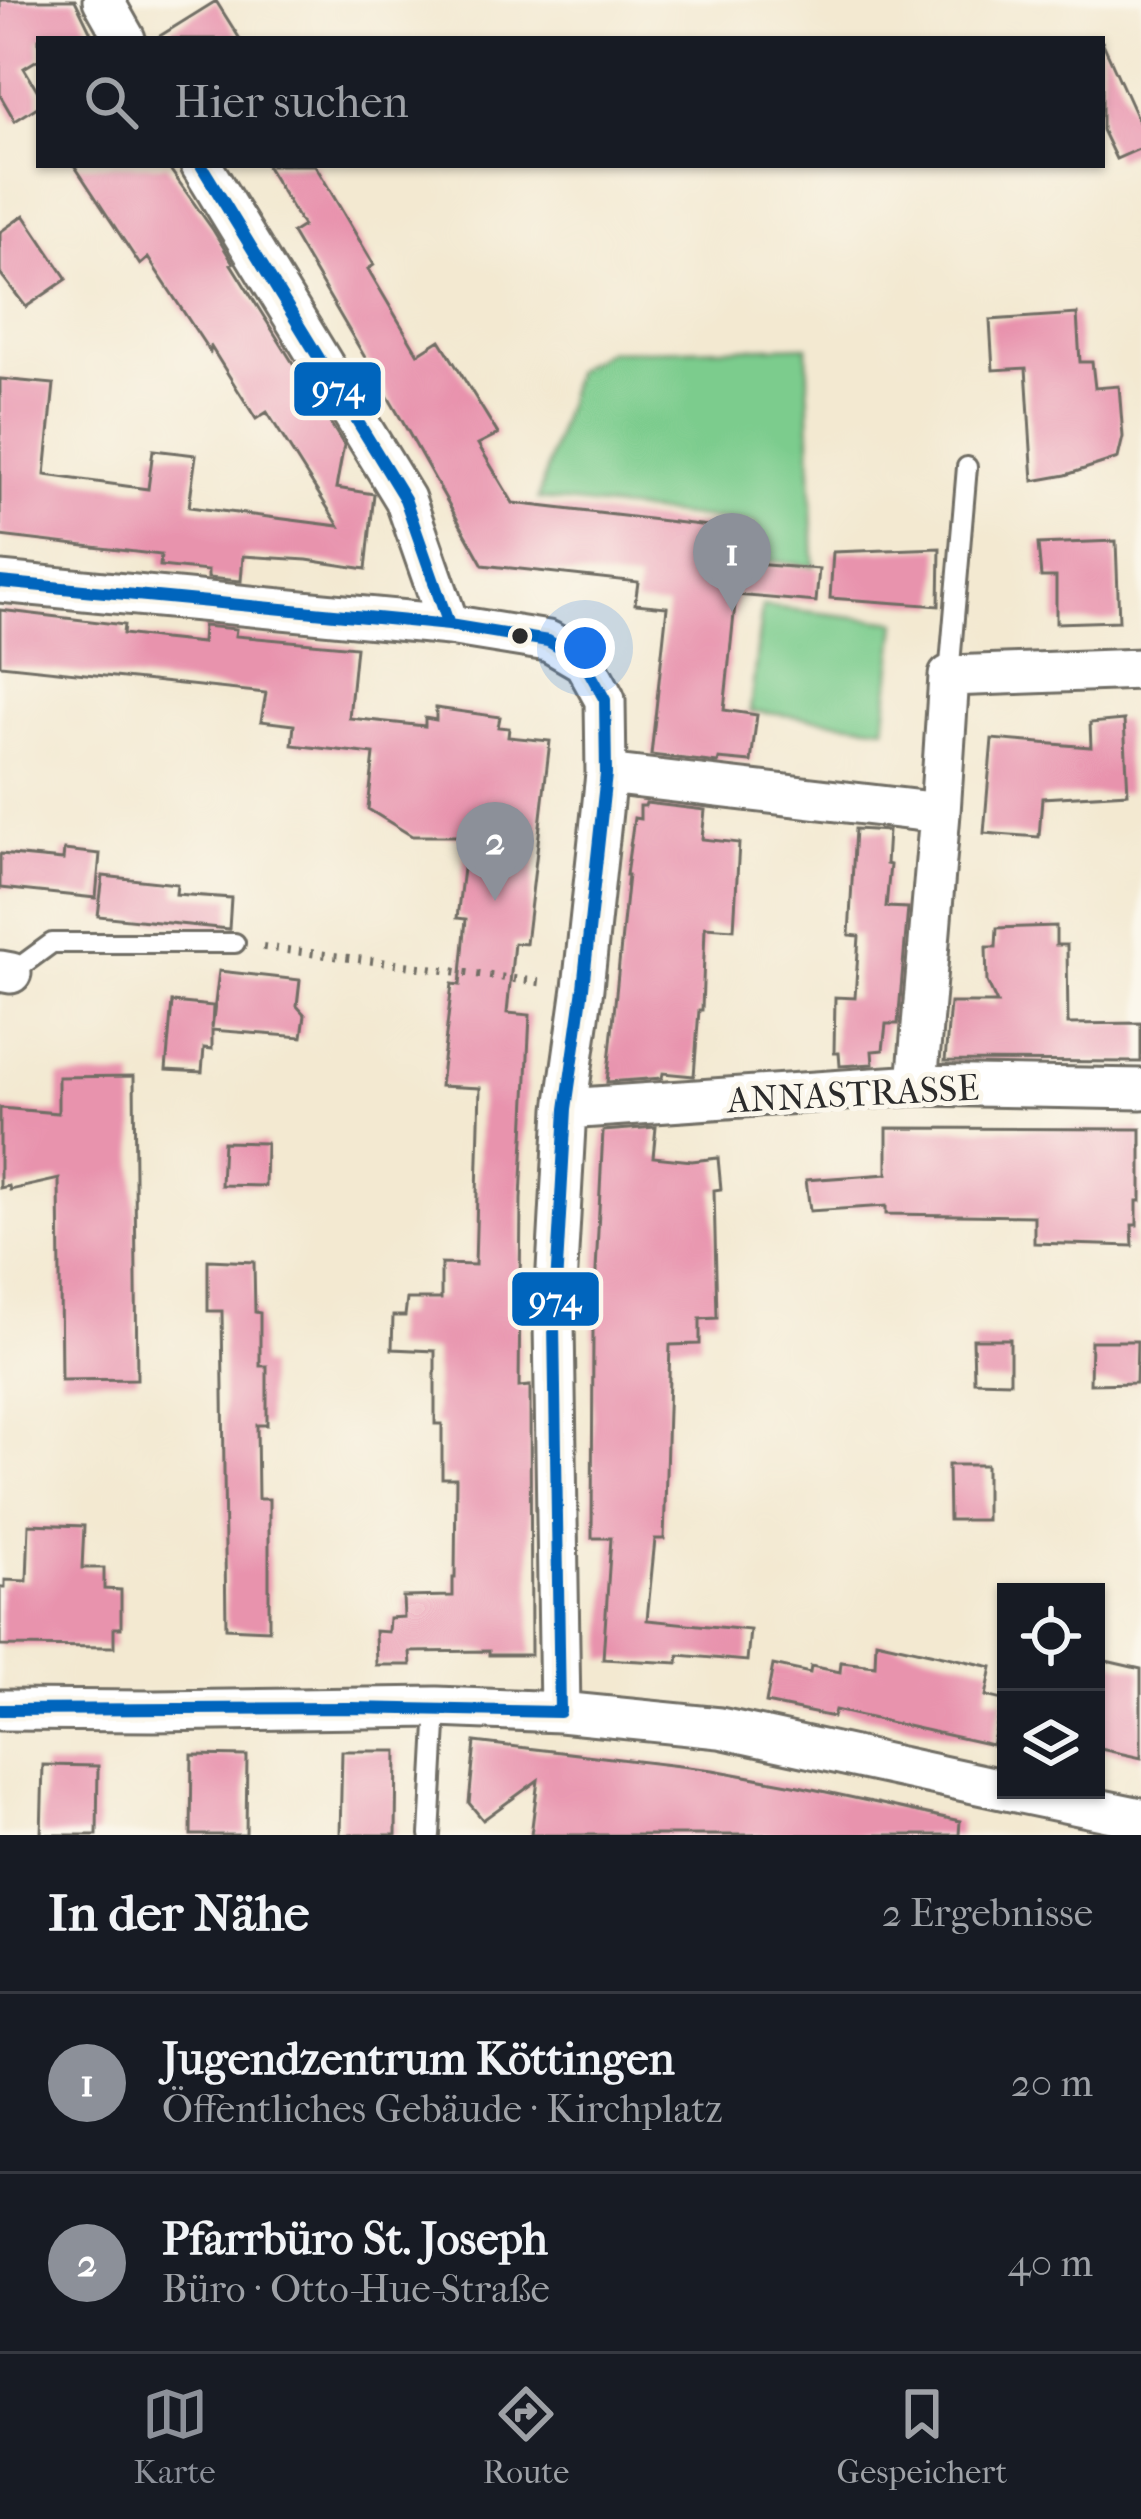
<!DOCTYPE html>
<html lang="de">
<head>
<meta charset="utf-8">
<style>
	body { margin:0; font-family:"IM FELL French Canon",serif; background:#242831; color:#f1f3f6 }
	.controls { position:absolute; right:36px; bottom:36px; display:grid; overflow:hidden; border-radius:0px; box-shadow:0 3px 9px #0004 }
	.controls button { width:108px; height:108px; display:grid; place-items:center; padding:0; border:0; border-bottom:3px solid #363941; background:#171b24; color:#f1f3f6; font:60px sans-serif }
	.you { position:absolute; left:585px; top:648px; width:42px; height:42px; margin:-30px; border:9px solid #fff; border-radius:50%; background:#1a73e8; box-shadow:0 0 0 18px #1a73e833 }
	.badge { display:grid; place-items:center; width:78px; height:78px; border-radius:50%; background:#8c9099; color:#fff; font-size:39px; font-weight:700 }
	.pin { position:absolute; translate:-50% -99px; filter:drop-shadow(0 3px 6px #0008) }
	.pin::after { content:''; position:absolute; top:63px; width:42px; height:36px; background:inherit; clip-path:polygon(0 0,100% 0,50% 100%) }
	.list { margin:0; padding:0; list-style:none }
	h2 { display:flex; justify-content:space-between; align-items:center; height:156px; margin:0; padding:0 48px; font-size:51px }
	h2 small { font-size:39px; font-weight:400; color:#9ea1a6 }
	.list li { display:grid; grid-template-columns:78px 1fr auto; gap:36px; align-items:center; box-sizing:border-box; height:180px; padding:0 48px; border-top:3px solid #363941 }
	.list b { display:block; font-size:45px; white-space:nowrap }
	.list p { margin:0; font-size:39px; white-space:nowrap; color:#9ea1a6 }
	.list em { font-size:39px; font-style:normal; color:#9ea1a6 }
	.icon { flex:none; width:66px; height:66px; fill:none; stroke:currentColor; stroke-width:2; stroke-linecap:round; stroke-linejoin:round }
	.map { position:relative; flex:none; width:1141px; height:1835px; overflow:hidden }
	.search { position:absolute; background:#171b24; box-shadow:0 3px 9px #0004; left:36px; right:36px; top:36px; height:132px; display:flex; align-items:center; gap:30px; box-sizing:border-box; padding:0 42px; border-radius:0px; color:#9ea1a6; font-size:45px }
	.sheet { height:516px; background:#171b24 }
	nav { display:flex; justify-content:space-around; align-items:center; box-sizing:border-box; height:168px; border-top:3px solid #363941; background:#171b24; font-size:33px; color:#9ea1a6 }
	nav a { display:grid; justify-items:center; gap:6px }
	nav .on { color:#8c9099 }
	.map>svg:first-child { display:block }
	.grass { fill:#7ccc8d; stroke:#547c5c; stroke-width:3 }
	.building { fill:#e893ad }
	.lines { fill:none; stroke-linecap:round; stroke-linejoin:round }
	.lane-casing { stroke:#716e65; stroke-width:24 }
	.street-casing { stroke:#716e65; stroke-width:45 }
	.path { stroke:#716e65; stroke-width:8; stroke-dasharray:3 9; stroke-linecap:butt }
	.lane { stroke:#fff; stroke-width:18 }
	.street { stroke:#fff; stroke-width:39 }
	.bus-1-casing { stroke:#fbf7ec; stroke-width:21 }
	.bus-1 { stroke:#0065bd; stroke-width:12 }
	.bus-dot { fill:#2b2b2b; stroke:#fbf7ec; stroke-width:4.5 }
	.labels { text-anchor:middle; stroke-width:10; stroke-linejoin:round; paint-order:stroke }
	.street-label { font-size:36px; fill:#2b2b2b; stroke:#fbf7ec }
	.line-badge { stroke:#fbf7ec; stroke-width:4.5 }
	.badge-label { font-size:33px; text-anchor:middle; font-weight:bold; fill:#fff }
</style>
</head>
<body>
<div class="map">
<svg width="1141" height="1835" viewBox="0 0 1141 1835">
	<rect width="100%" height="100%" fill="#fbf7ec"/>
	<filter id="ink" filterUnits="userSpaceOnUse"><feTurbulence type="fractalNoise" baseFrequency=".00833" numOctaves="2"/><feDisplacementMap in="SourceGraphic" scale="24" xChannelSelector="R" yChannelSelector="G"/><feConvolveMatrix kernelMatrix="1 2 1 2 8 2 1 2 1" color-interpolation-filters="sRGB"/></filter>
	<filter id="wash" filterUnits="userSpaceOnUse"><feTurbulence type="fractalNoise" baseFrequency=".004" numOctaves="4" result="noise"/><feDisplacementMap in="SourceGraphic" scale="48" xChannelSelector="R" yChannelSelector="G"/><feGaussianBlur stdDeviation="2.7" result="paint"/><feColorMatrix in="noise" values="0 0 0 0 0 0 0 0 0 0 0 0 0 0 0 0 0 1.4 0 .05"/><feComposite in="paint" operator="in"/></filter>
	<g filter="url(#wash)">
		<rect width="100%" height="100%" fill="#f3e9d1"/>
		<!-- grass -->
		<path class="grass" d="M 807,346 L 814,566 L 761,560 L 756,524 L 538,499 L 575,370 L 607,351 Z
			M 762,606 L 897,622 L 885,727 L 750,711 Z"/>
		<g id="blocks">
			<!-- building -->
			<path class="building" d="M 0,0 L 75,0 L 94,39 L 39,39 L 39,59 L 24,68 L 39,93 L 39,106 L 15,121 L 0,95 Z
				M 216,1 L 240,39 L 155,39 Z
				M 1102,41 L 1141,127 L 1141,148 L 1116,159 L 1102,130 Z
				M 74,165 L 167,165 L 213,230 L 233,263 L 231,264 L 344,445 L 336,488 L 374,494 L 366,569 L 307,560 L 243,556 L 241,581 L 208,578 L 208,571 L 160,566 L 161,555 L 0,536 L 0,379 L 54,384 L 45,475 L 148,489 L 153,450 L 196,455 L 189,507 L 339,526 L 267,412 L 256,419 L 211,347 L 210,352 L 148,258 L 140,265 Z
				M 266,165 L 315,165 L 374,265 L 368,269 L 418,354 L 440,340 L 498,434 L 478,444 L 513,503 L 743,530 L 740,563 L 819,569 L 816,602 L 736,595 L 724,710 L 757,715 L 751,762 L 719,759 L 718,763 L 651,755 L 667,607 L 635,604 L 638,582 L 483,565 L 401,419 L 292,233 L 303,226 Z
				M 24,215 L 67,279 L 26,307 L 0,273 L 0,232 Z
				M 1077,314 L 1080,362 L 1092,362 L 1095,388 L 1119,386 L 1123,437 L 1118,458 L 1066,475 L 1033,481 L 1026,368 L 993,370 L 990,320 Z
				M 1116,541 L 1119,621 L 1056,623 L 1056,577 L 1041,577 L 1038,544 Z
				M 940,548 L 939,606 L 830,598 L 833,552 Z
				M 0,610 L 124,625 L 123,634 L 163,639 L 202,643 L 203,626 L 236,629 L 235,636 L 356,647 L 349,718 L 425,726 L 425,718 L 436,720 L 436,708 L 500,717 L 498,727 L 509,728 L 508,737 L 550,741 L 526,944 L 514,943 L 507,1013 L 530,1015 L 521,1199 L 519,1387 L 530,1386 L 531,1655 L 489,1655 L 489,1651 L 410,1652 L 411,1665 L 376,1665 L 375,1631 L 388,1632 L 389,1618 L 404,1617 L 403,1597 L 453,1596 L 453,1578 L 455,1578 L 456,1478 L 442,1478 L 442,1424 L 435,1424 L 435,1351 L 392,1349 L 393,1316 L 405,1316 L 407,1299 L 441,1299 L 441,1264 L 475,1265 L 480,1088 L 440,1086 L 452,984 L 460,985 L 466,919 L 457,918 L 467,836 L 412,836 L 368,809 L 374,754 L 292,745 L 294,725 L 261,721 L 266,693 L 0,665 Z
				M 1124,720 L 1128,793 L 1042,798 L 1039,837 L 984,833 L 992,739 L 1091,747 L 1090,723 Z
				M 646,803 L 705,810 L 702,839 L 739,843 L 734,929 L 705,927 L 702,1010 L 699,1010 L 694,1076 L 663,1073 L 662,1078 L 607,1082 L 628,875 L 626,875 L 634,818 L 640,819 L 640,806 L 645,806 Z
				M 855,829 L 888,831 L 886,864 L 890,865 L 886,907 L 908,908 L 898,1024 L 886,1024 L 883,1050 L 872,1051 L 873,1064 L 840,1066 L 839,1053 L 834,1053 L 835,997 L 855,998 L 859,936 L 849,935 Z
				M 64,850 L 100,854 L 96,898 L 0,888 L 0,854 L 63,860 Z
				M 103,876 L 177,884 L 176,894 L 231,898 L 229,929 L 98,916 Z
				M 1056,926 L 1056,945 L 1067,945 L 1068,1024 L 1141,1023 L 1141,1062 L 945,1061 L 950,1003 L 997,1003 L 987,982 L 986,947 L 996,947 L 997,928 Z
				M 219,971 L 300,980 L 297,1006 L 305,1015 L 302,1037 L 212,1030 L 212,1049 L 204,1048 L 202,1072 L 166,1070 L 172,1002 L 213,1006 L 212,1028 Z
				M 134,1076 L 137,1379 L 61,1380 L 59,1179 L 10,1190 L 9,1186 L 0,1188 L 0,1108 L 58,1113 L 58,1077 Z
				M 656,1127 L 653,1157 L 692,1161 L 718,1158 L 721,1189 L 714,1190 L 717,1318 L 700,1319 L 700,1344 L 670,1345 L 664,1539 L 655,1539 L 647,1620 L 750,1630 L 747,1661 L 679,1655 L 678,1663 L 603,1659 L 611,1538 L 592,1538 L 593,1331 L 603,1131 Z
				M 887,1128 L 1141,1129 L 1141,1201 L 1137,1201 L 1137,1225 L 1132,1225 L 1133,1246 L 1034,1243 L 1034,1216 L 886,1214 L 886,1206 L 810,1211 L 806,1180 L 887,1174 Z
				M 223,1142 L 266,1143 L 265,1186 L 221,1185 Z
				M 208,1260 L 254,1262 L 255,1312 L 260,1313 L 260,1366 L 267,1366 L 267,1425 L 257,1425 L 258,1499 L 269,1499 L 269,1630 L 226,1628 L 222,1311 L 208,1311 Z
				M 973,1339 L 1010,1339 L 1010,1382 L 974,1381 Z
				M 1091,1341 L 1137,1341 L 1136,1383 L 1090,1384 Z
				M 948,1465 L 986,1465 L 986,1520 L 949,1520 Z
				M 29,1524 L 84,1526 L 82,1568 L 104,1568 L 104,1589 L 121,1590 L 121,1628 L 114,1628 L 114,1647 L 0,1646 L 0,1587 L 5,1587 L 5,1580 L 27,1581 Z
				M 876,1641 L 992,1667 L 986,1696 L 1003,1700 L 992,1745 L 835,1710 L 833,1717 L 766,1703 L 773,1665 L 810,1673 L 811,1666 L 840,1672 L 841,1662 L 875,1666 Z
				M 1106,1661 L 1141,1669 L 1141,1758 L 1096,1748 L 1096,1691 L 1100,1692 Z
				M 475,1742 L 713,1770 L 794,1785 L 960,1821 L 959,1835 L 531,1835 L 538,1780 L 483,1820 L 469,1803 Z
				M 342,1751 L 397,1751 L 396,1835 L 340,1835 Z
				M 192,1755 L 247,1756 L 246,1835 L 191,1835 Z
				M 43,1765 L 98,1766 L 97,1835 L 41,1835 Z"/>
		</g>
	</g>
	<g filter="url(#ink)">
		<use href="#blocks" fill-opacity="0" stroke="#716e65" stroke-width="3"/>
		<g class="lines">
			<!-- lane casing -->
			<g class="lane-casing">
				<path id="lane" d="M 949,676 L 967,467
					M 11,973 L 52,943 L 235,943
					M 430,1835 L 437,1707"/>
			</g>
			<!-- street casing -->
			<g class="street-casing">
				<path id="street" d="M 103,0 L 125,39
					M 201,165 L 405,499 L 449,625
					M 0,582 L 449,625 L 548,641 L 584,662 L 605,700 L 606,774 L 583,988 L 566,1109 L 554,1323 L 560,1712
					M 606,774 L 940,813 L 917,1085
					M 940,813 L 949,676 L 1141,669
					M 0,971 L 11,973
					M 566,1109 L 917,1085 L 1141,1089
					M 0,1710 L 154,1711 L 437,1707 L 560,1712 L 720,1728 L 1006,1790
					M 1006,1790 L 1141,1818"/>
			</g>
			<!-- path -->
			<path class="path" d="M 263,947 L 546,983"/>
			<!-- lane -->
			<use href="#lane" class="lane"/>
			<!-- street -->
			<use href="#street" class="street"/>
			<!-- bus-1 casing -->
			<g class="bus-1-casing">
				<path id="bus-1" d="M 201,165 L 405,499 L 449,625
					M 0,582 L 449,625 L 548,641 L 584,662 L 605,700 L 606,774 L 583,988 L 566,1109 L 554,1323 L 560,1712
					M 0,1710 L 350,1708 L 560,1712"/>
			</g>
			<!-- bus-1 -->
			<use href="#bus-1" class="bus-1"/>
		</g>
	</g>
	<!-- markers -->
	<circle class="bus-dot" cx="520" cy="636" r="10"/>
	<g class="labels">
		<!-- street labels -->
		<g class="street-label">
			<text transform="translate(853 1093) rotate(-3)" y="13">ANNASTRASSE</text>
		</g>
	</g>
	<g class="line-badge">
		<rect x="292" y="360" width="91" height="58" rx="12" fill="#0065bd"/>
		<rect x="510" y="1270" width="91" height="58" rx="12" fill="#0065bd"/>
	</g>
	<g class="badge-label">
		<text x="338" y="400">974</text>
		<text x="555" y="1311">974</text>
	</g>
</svg>
<div class="controls">
<button><svg class="icon" aria-label="locate" viewBox="0 0 24 24"><circle cx="12" cy="12" r="6"/><path d="M12 2v4M12 18v4M2 12h4M18 12h4"/></svg></button>
<button><svg class="icon" aria-label="layers" viewBox="0 0 24 24"><path d="M12 4l9 5-9 5-9-5zM3 14l9 5 9-5"/></svg></button>
</div>
<div class="you"></div>
<div class="pin badge" style="left:732px;top:612px">1</div>
<div class="pin badge" style="left:495px;top:901px">2</div>
<div class="search"><svg class="icon" aria-label="search" viewBox="0 0 24 24"><circle cx="10" cy="10" r="6"/><path d="M15 15l6 6"/></svg>Hier suchen</div>
</div>
<section class="sheet">
<h2>In der Nähe<small>2 Ergebnisse</small></h2>
<ul class="list">
<li><span class="badge">1</span><div><b>Jugendzentrum Köttingen</b><p>Öffentliches Gebäude · Kirchplatz</p></div><em>20 m</em></li>
<li><span class="badge">2</span><div><b>Pfarrbüro St. Joseph</b><p>Büro · Otto-Hue-Straße</p></div><em>40 m</em></li>
</ul>
</section>
<nav>
<a class="on"><svg class="icon" aria-label="map" viewBox="0 0 24 24"><path d="M3 6l6-2 6 2 6-2v14l-6 2-6-2-6 2zM9 4v14M15 6v14"/></svg>Karte</a>
<a><svg class="icon" aria-label="directions" viewBox="0 0 24 24"><path d="M12 3l9 9-9 9-9-9zM9 14v-3h6M13 9l2 2-2 2"/></svg>Route</a>
<a><svg class="icon" aria-label="saved" viewBox="0 0 24 24"><path d="M7 4h10v16l-5-4-5 4z"/></svg>Gespeichert</a>
</nav>
</body>
</html>
